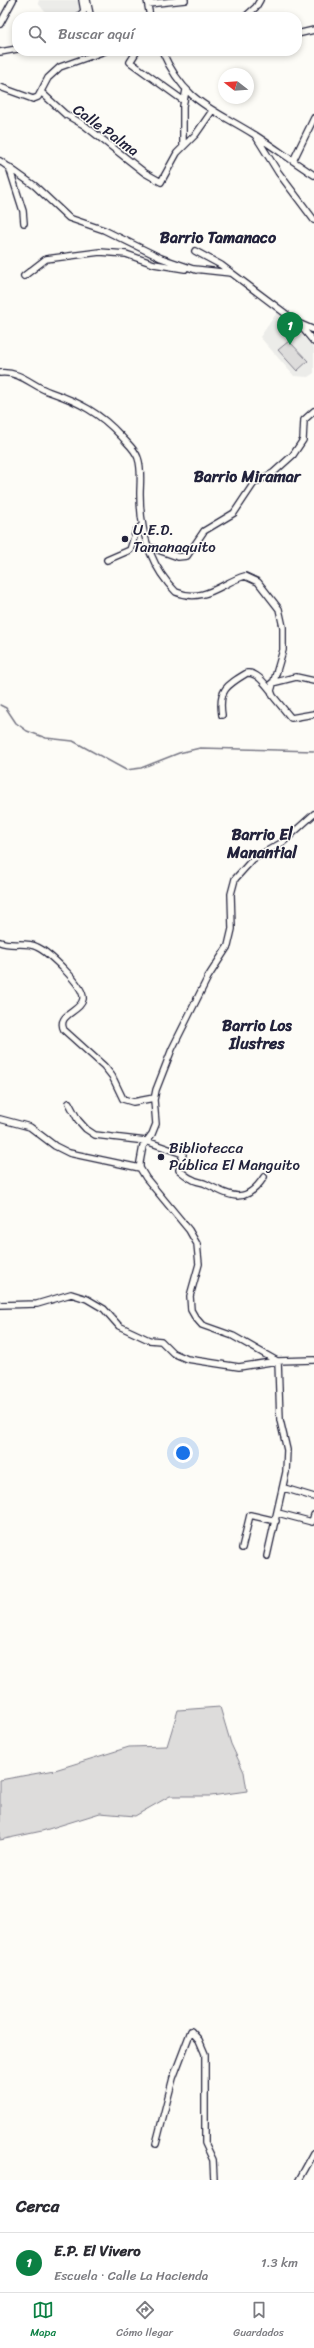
<!DOCTYPE html>
<html lang="es">
<head>
<meta charset="utf-8">
<style>
	body { margin:0; font-family:Sriracha,sans-serif; background:#f7f7f7; color:#2b2b33 }
	.compass { position:absolute; left:218px; top:68px; width:36px; height:36px; border-radius:50%; background:#fff; box-shadow:0 2px 6px #0003; rotate:287deg }
	.you { position:absolute; left:183px; top:1453px; width:14px; height:14px; margin:-10px; border:3px solid #fff; border-radius:50%; background:#1a73e8; box-shadow:0 0 0 6px #1a73e833 }
	.badge { display:grid; place-items:center; width:26px; height:26px; border-radius:50%; background:#0b8043; color:#fff; font-size:13px; font-weight:700 }
	.pin { position:absolute; translate:-50% -33px; filter:drop-shadow(0 1px 2px #0008) }
	.pin::after { content:''; position:absolute; top:21px; width:14px; height:12px; background:inherit; clip-path:polygon(0 0,100% 0,50% 100%) }
	.list { margin:0; padding:0; list-style:none }
	h2 { display:flex; justify-content:space-between; align-items:center; height:52px; margin:0; padding:0 16px; font-size:17px }
	h2 small { font-size:13px; font-weight:400; color:#7c7c81 }
	.list li { display:grid; grid-template-columns:26px 1fr auto; gap:12px; align-items:center; box-sizing:border-box; height:60px; padding:0 16px; border-top:1px solid #e1e1e2 }
	.list b { display:block; font-size:15px; white-space:nowrap }
	.list p { margin:0; font-size:13px; white-space:nowrap; color:#7c7c81 }
	.list em { font-size:13px; font-style:normal; color:#7c7c81 }
	.icon { flex:none; width:22px; height:22px; fill:none; stroke:currentColor; stroke-width:2; stroke-linecap:round; stroke-linejoin:round }
	.map { position:relative; flex:none; width:314px; height:2180px; overflow:hidden }
	.search { position:absolute; background:#fff; box-shadow:0 2px 6px #0003; left:12px; right:12px; top:12px; height:44px; display:flex; align-items:center; gap:10px; box-sizing:border-box; padding:0 14px; border-radius:16px; color:#7c7c81; font-size:15px }
	.sheet { height:112px; background:#fff }
	nav { display:flex; justify-content:space-around; align-items:center; box-sizing:border-box; height:56px; border-top:1px solid #e1e1e2; background:#fff; font-size:11px; color:#7c7c81 }
	nav a { display:grid; justify-items:center; gap:2px }
	nav .on { color:#0b8043 }
	.map>svg:first-child { display:block }
	.built { fill:#ecece9 }
	.green { fill:#dddcdb; stroke:#807f8b }
	.lines { fill:none; stroke-linecap:round; stroke-linejoin:round }
	.stream { stroke:#787885; stroke-width:1.5 }
	.minor-casing { stroke:#22223b; stroke-width:8 }
	.minor { stroke:#fdfcf7; stroke-width:5.5 }
	.poi-dot { fill:#22223b; stroke:#fdfcf7; stroke-width:1.5 }
	.labels { text-anchor:middle; stroke-width:3; stroke-linejoin:round; paint-order:stroke }
	.street-label { font-size:15px; fill:#22223b; stroke:#fdfcf7 }
	.poi-label { font-size:15px; fill:#22223b; stroke:#fdfcf7; text-anchor:start }
	.neighbourhood-label { font-size:16px; font-weight:bold; fill:#22223b; stroke:#fdfcf7 }
</style>
</head>
<body>
<div class="map">
<svg width="314" height="2180" viewBox="0 0 314 2180">
	<rect width="100%" height="100%" fill="#fdfcf7"/>
	<filter id="ink" filterUnits="userSpaceOnUse"><feTurbulence type="fractalNoise" baseFrequency=".025" numOctaves="2"/><feDisplacementMap in="SourceGraphic" scale="8" xChannelSelector="R" yChannelSelector="G"/><feConvolveMatrix kernelMatrix="1 2 1 2 8 2 1 2 1" color-interpolation-filters="sRGB"/></filter>
	<g filter="url(#ink)">
		<!-- built -->
		<path class="built" d="M 39,0 L 79,0 L 80,10 L 70,17 L 49,17 L 38,3 Z
			M 278,311 L 314,348 L 314,373 L 308,377 L 294,376 L 260,337 Z"/>
		<!-- green -->
		<path class="green" d="M 289,341 L 308,361 L 297,371 L 278,350 Z
			M 220,1707 L 231,1744 L 244,1772 L 247,1791 L 211,1796 L 170,1796 L 135,1816 L 100,1813 L 42,1831 L 0,1840 L 0,1780 L 55,1770 L 129,1747 L 167,1746 L 178,1710 Z"/>
		<g class="lines">
			<!-- stream -->
			<path class="stream" d="M 0,705 L 6,708 L 16,723 L 27,731 L 46,738 L 73,741 L 126,770 L 141,768 L 179,753 L 200,748 L 314,751"/>
			<!-- minor casing -->
			<g class="minor-casing">
				<path id="minor" d="M 147,0 L 150,17
					M 148,4 L 185,0
					M 78,17 L 84,11 L 82,0
					M 87,17 L 90,14 L 87,0
					M 245,17 L 256,7 L 260,0
					M 0,24 L 13,0
					M 297,34 L 314,30
					M 137,51 L 130,62 L 184,101
					M 162,51 C 185,103 212,108 255,135 C 275,148 294,162 314,175
					M 0,52 L 17,49
					M 0,87 L 33,99 L 38,97 L 48,78 L 60,67 L 105,51
					M 41,92 L 65,114 L 84,125 L 145,173 L 161,182 L 177,153 L 196,134 L 212,111
					M 255,135 L 278,172 L 314,220
					M 183,146 L 183,106 L 186,90
					M 0,161 L 35,186 L 69,218 L 104,230 L 161,258 L 196,270
					M 293,161 L 314,118
					M 9,167 L 23,211 L 24,223
					M 195,251 L 221,265 L 298,323 L 314,330
					M 194,269 L 231,273
					M 24,276 L 46,259 L 100,252 L 126,254 L 154,264 L 185,269
					M 299,324 L 314,342
					M 0,373 C 21,371 32,386 50,392 C 79,402 100,413 121,436 C 127,443 135,449 138,458 C 142,469 140,483 140,494 C 140,531 149,565 176,592 C 205,604 222,582 245,576 L 258,582 L 279,609 L 283,627 L 283,650 L 271,691 L 273,696 L 291,718 L 314,714
					M 147,546 L 178,557 L 187,556 L 204,531 L 234,513 L 254,483 L 273,473 L 293,455 L 303,440 L 304,420 L 314,411
					M 107,560 L 130,550 L 136,531 L 141,526
					M 272,683 L 296,677 L 314,681
					M 222,715 C 218,690 227,685 247,673 C 257,672 265,684 271,691
					M 0,942 C 12,947 25,941 37,947 C 48,952 85,986 83,999 C 81,1012 56,1014 64,1030 L 104,1066 L 112,1076 L 123,1099 L 133,1102 L 154,1098
					M 69,1103 L 78,1120 L 86,1129 L 95,1135 L 146,1141 L 183,1154 L 179,1170 C 183,1173 187,1177 192,1179 C 196,1182 202,1182 206,1184 C 232,1197 246,1205 264,1177
					M 0,1119 L 30,1127 L 55,1146 L 69,1153 L 140,1168
					M 0,1305 L 37,1304 L 71,1294 L 87,1299 L 104,1309 L 119,1326 L 149,1340 L 161,1341 L 173,1353 L 187,1359 L 239,1367 L 277,1361 L 314,1360
					M 277,1361 L 233,1336 L 202,1325 L 195,1317 L 191,1310 L 190,1296 L 199,1264 L 197,1244 L 189,1230 L 146,1178 L 140,1168 L 140,1162 L 143,1146 L 152,1134 L 156,1124 L 154,1100 L 156,1090 L 172,1049 L 208,977 L 228,946 L 232,929 L 231,894 L 235,879 L 253,859 L 283,842 L 314,814
					M 284,1488 L 314,1497
					M 278,1513 L 312,1522 L 314,1515
					M 242,1548 L 250,1515 L 276,1521
					M 267,1556 L 286,1472 L 287,1450 L 280,1420 L 278,1361
					M 156,2144 L 173,2078 L 191,2031 L 199,2040 L 205,2054 L 205,2143 L 213,2160 L 214,2180
					M 299,2180 L 314,2153"/>
			</g>
			<!-- minor -->
			<use href="#minor" class="minor"/>
		</g>
	</g>
	<!-- markers -->
	<g class="poi-dot">
		<circle cx="125" cy="539" r="4"/>
		<circle cx="161" cy="1157" r="4"/>
	</g>
	<g class="labels">
		<!-- street labels -->
		<g class="street-label">
			<text transform="translate(106 130) rotate(36)" y="5">Calle Palma</text>
		</g>
		<!-- poi labels -->
		<g class="poi-label">
			<text x="133" y="535">U.E.D.<tspan x="133" dy="17">Tamanaquito</tspan></text>
			<text x="169" y="1153">Bibliotecca<tspan x="169" dy="17">Pública El Manguito</tspan></text>
		</g>
		<!-- neighbourhood labels -->
		<g class="neighbourhood-label">
			<text x="218" y="243">Barrio Tamanaco</text>
			<text x="247" y="482">Barrio Miramar</text>
			<text x="262" y="840">Barrio El<tspan x="262" dy="18">Manantial</tspan></text>
			<text x="257" y="1031">Barrio Los<tspan x="257" dy="18">Ilustres</tspan></text>
		</g>
	</g>
</svg>
<svg class="compass" viewBox="-18 -18 36 36"><path d="M0-13l5 13h-10z" fill="#e53935"/><path d="M0 13l5-13h-10z" fill="#7c7c81"/></svg>
<div class="you"></div>
<div class="pin badge" style="left:290px;top:345px">1</div>
<div class="search"><svg class="icon" aria-label="search" viewBox="0 0 24 24"><circle cx="10" cy="10" r="6"/><path d="M15 15l6 6"/></svg>Buscar aquí</div>
</div>
<section class="sheet">
<h2>Cerca<small></small></h2>
<ul class="list">
<li><span class="badge">1</span><div><b>E.P. El Vivero</b><p>Escuela · Calle La Hacienda</p></div><em>1.3 km</em></li>
</ul>
</section>
<nav>
<a class="on"><svg class="icon" aria-label="map" viewBox="0 0 24 24"><path d="M3 6l6-2 6 2 6-2v14l-6 2-6-2-6 2zM9 4v14M15 6v14"/></svg>Mapa</a>
<a><svg class="icon" aria-label="directions" viewBox="0 0 24 24"><path d="M12 3l9 9-9 9-9-9zM9 14v-3h6M13 9l2 2-2 2"/></svg>Cómo llegar</a>
<a><svg class="icon" aria-label="saved" viewBox="0 0 24 24"><path d="M7 4h10v16l-5-4-5 4z"/></svg>Guardados</a>
</nav>
</body>
</html>
